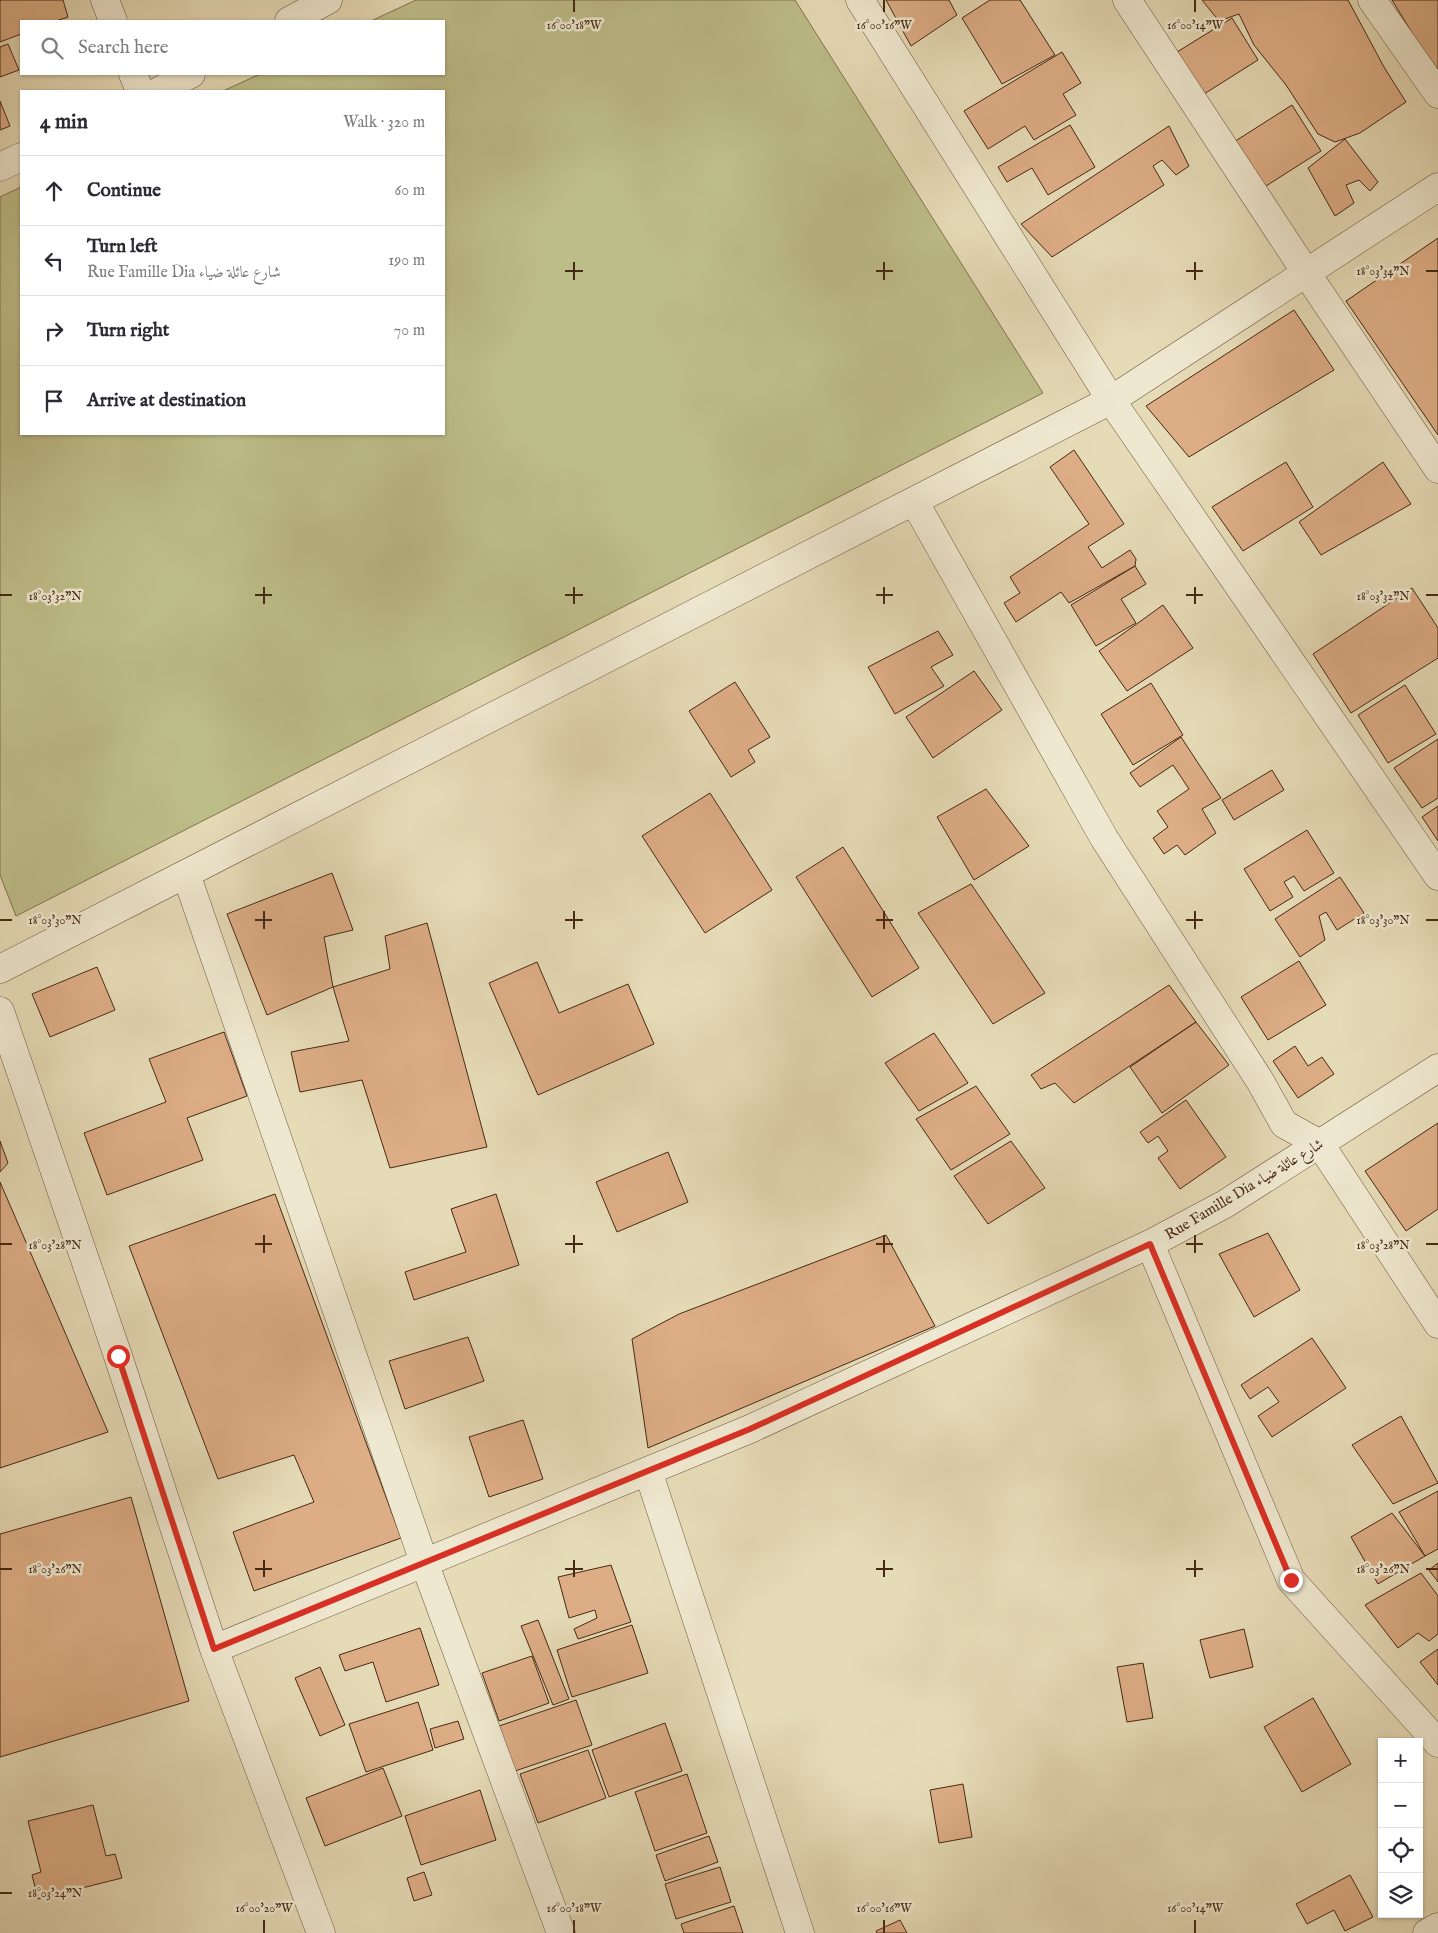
<!DOCTYPE html>
<html lang="en">
<head>
<meta charset="utf-8">
<style>
	body { margin:0; font-family:"IM FELL English",Amiri,serif; background:#f2f2f3; color:#2b2b33 }
	.controls { position:absolute; right:15px; bottom:15px; display:grid; overflow:hidden; border-radius:0px; box-shadow:0 1px 4px #0004 }
	.controls button { width:45px; height:45px; display:grid; place-items:center; padding:0; border:0; border-bottom:1px solid #e1e1e2; background:#fff; color:#2b2b33; font:25px sans-serif }
	.stop { position:absolute; width:15px; height:15px; margin:-11px; border:4px solid #d93025; border-radius:50%; background:#fff }
	.stop.end { background:#d93025; border-color:#fff; box-shadow:0 1px 5px #0008 }
	.list { margin:0; padding:0; list-style:none }
	h2 { display:flex; justify-content:space-between; align-items:center; height:65px; margin:0; padding:0 20px; font-size:21px }
	h2 small { font-size:16px; font-weight:400; color:#7c7c81 }
	.list li { display:grid; grid-template-columns:32px 1fr auto; gap:15px; align-items:center; box-sizing:border-box; height:70px; padding:0 20px; border-top:1px solid #e1e1e2 }
	.list b { display:block; font-size:19px; white-space:nowrap }
	.list p { margin:0; font-size:16px; white-space:nowrap; color:#7c7c81 }
	.list em { font-size:16px; font-style:normal; color:#7c7c81 }
	.icon { flex:none; width:28px; height:28px; fill:none; stroke:currentColor; stroke-width:2; stroke-linecap:round; stroke-linejoin:round }
	.map { position:relative; flex:none; width:1438px; height:1933px; overflow:hidden }
	.search { position:absolute; background:#fff; box-shadow:0 1px 4px #0004; left:20px; top:20px; width:425px; height:55px; display:flex; align-items:center; gap:12px; box-sizing:border-box; padding:0 18px; border-radius:0px; color:#7c7c81; font-size:19px }
	.panel { position:absolute; background:#fff; box-shadow:0 1px 4px #0004; left:20px; top:90px; width:425px; height:345px; border-radius:0px }
	.map>svg:first-child { display:block }
	.green { fill:#bdbd89; stroke:#82734e }
	.building { fill:#ddad86; stroke:#462914 }
	.lines { fill:none; stroke-linecap:round; stroke-linejoin:round }
	.minor-casing { stroke:#6e563d; stroke-width:29 }
	.minor { stroke:#efe8d0; stroke-width:28 }
	.route { stroke:#d93025; stroke-width:6 }
	.ticks { fill:none; stroke:#462914; stroke-width:2 }
	.labels { text-anchor:middle; stroke-width:5; stroke-linejoin:round; paint-order:stroke }
	.street-label { font-size:15px; fill:#462914; stroke:#efe8d0 }
	.ticks-label { font-size:12px; text-anchor:middle; fill:#462914; stroke:#efe8d0; stroke-width:5; stroke-linejoin:round; paint-order:stroke }
</style>
</head>
<body>
<div class="map">
<svg width="1438" height="1933" viewBox="0 0 1438 1933">
	<rect width="100%" height="100%" fill="#e6dbb7"/>
	<filter id="stains"><feTurbulence type="fractalNoise" baseFrequency=".004" numOctaves="4"/><feColorMatrix values="0 0 0 0 .2 0 0 0 0 .09 0 0 0 0 .02 0 0 0 .5 -.17"/></filter>
	<radialGradient id="worn" r=".72"><stop offset=".6" stop-color="#630" stop-opacity="0"/><stop offset="1" stop-color="#630" stop-opacity=".3"/></radialGradient>
	<!-- green -->
	<path class="green" d="M 416,0 L 795,0 L 1043,393 L 16,916 L 0,875 L 0,197 L 21,187 L 21,434 L 444,434 L 444,91 L 223,91 L 260,74 L 444,74 L 444,21 L 371,21 Z"/>
	<!-- building -->
	<path class="building" d="M 0,0 L 63,0 L 68,17 L 56,21 L 21,21 L 21,34 L 0,42 Z
		M 886,0 L 949,0 L 957,15 L 911,46 Z
		M 990,0 L 1020,0 L 1055,55 L 1002,84 L 962,18 Z
		M 1202,0 L 1348,0 L 1384,67 L 1406,102 L 1360,133 L 1335,142 L 1318,134 L 1286,85 L 1254,45 L 1239,14 L 1219,21 Z
		M 1392,0 L 1438,0 L 1438,71 L 1414,36 Z
		M 1232,18 L 1258,60 L 1204,94 L 1177,52 Z
		M 8,44 L 19,70 L 0,77 L 0,47 Z
		M 1062,52 L 1081,83 L 1063,94 L 1076,115 L 1034,140 L 1025,126 L 988,149 L 964,111 Z
		M 0,101 L 10,126 L 0,130 Z
		M 1292,105 L 1321,151 L 1255,193 L 1226,147 Z
		M 1070,125 L 1095,167 L 1048,195 L 1032,168 L 1007,182 L 998,167 Z
		M 1169,126 L 1189,166 L 1176,175 L 1162,160 L 1153,166 L 1164,185 L 1052,257 L 1021,224 Z
		M 1345,139 L 1378,182 L 1370,191 L 1359,180 L 1346,185 L 1354,203 L 1335,216 L 1308,168 Z
		M 1438,238 L 1438,435 L 1346,301 Z
		M 1294,310 L 1334,370 L 1189,457 L 1146,406 Z
		M 1074,450 L 1124,524 L 1088,547 L 1102,568 L 1130,550 L 1136,559 L 1135,566 L 1069,603 L 1061,592 L 1016,622 L 1004,603 L 1020,593 L 1010,577 L 1089,524 L 1050,467 Z
		M 1286,462 L 1313,507 L 1243,551 L 1212,507 Z
		M 1383,462 L 1411,504 L 1321,555 L 1299,522 Z
		M 1135,566 L 1146,584 L 1121,599 L 1136,623 L 1096,646 L 1071,605 Z
		M 1412,588 L 1438,628 L 1438,658 L 1351,713 L 1313,654 Z
		M 1163,605 L 1193,648 L 1127,691 L 1099,651 Z
		M 938,631 L 953,655 L 931,667 L 944,686 L 895,714 L 868,667 Z
		M 974,671 L 1002,710 L 933,758 L 906,717 Z
		M 735,682 L 770,737 L 748,750 L 755,762 L 731,777 L 689,711 Z
		M 1151,683 L 1183,735 L 1133,765 L 1101,714 Z
		M 1405,685 L 1436,734 L 1388,763 L 1358,715 Z
		M 1181,737 L 1221,798 L 1202,809 L 1216,833 L 1185,855 L 1177,845 L 1164,854 L 1153,838 L 1168,827 L 1157,811 L 1189,789 L 1173,765 L 1140,787 L 1130,773 Z
		M 1438,739 L 1438,798 L 1422,808 L 1394,768 Z
		M 1272,770 L 1284,790 L 1234,820 L 1222,800 Z
		M 986,789 L 1029,846 L 974,880 L 937,817 Z
		M 710,793 L 772,890 L 705,933 L 642,836 Z
		M 1438,806 L 1438,841 L 1422,817 Z
		M 1307,830 L 1334,873 L 1304,891 L 1294,876 L 1284,882 L 1293,897 L 1270,911 L 1244,869 Z
		M 843,847 L 919,968 L 872,997 L 796,877 Z
		M 332,873 L 353,930 L 324,937 L 333,987 L 267,1015 L 227,914 Z
		M 1340,877 L 1364,913 L 1337,930 L 1326,912 L 1319,916 L 1325,940 L 1300,957 L 1275,919 Z
		M 971,884 L 1045,993 L 993,1024 L 918,913 Z
		M 427,923 L 487,1147 L 390,1168 L 362,1080 L 300,1092 L 291,1052 L 349,1041 L 333,987 L 390,969 L 385,936 Z
		M 1299,961 L 1326,1005 L 1268,1040 L 1241,997 Z
		M 537,962 L 559,1013 L 628,984 L 654,1044 L 538,1095 L 489,983 Z
		M 97,967 L 115,1010 L 50,1037 L 32,994 Z
		M 1169,985 L 1196,1022 L 1074,1103 L 1055,1083 L 1041,1089 L 1031,1075 Z
		M 1196,1022 L 1229,1065 L 1162,1113 L 1130,1067 Z
		M 224,1032 L 247,1096 L 187,1118 L 203,1160 L 107,1195 L 84,1133 L 166,1102 L 149,1059 Z
		M 934,1033 L 968,1083 L 919,1111 L 885,1063 Z
		M 1295,1046 L 1308,1066 L 1322,1057 L 1334,1074 L 1298,1098 L 1273,1061 Z
		M 976,1086 L 1010,1134 L 951,1170 L 916,1119 Z
		M 1186,1100 L 1226,1157 L 1180,1189 L 1158,1158 L 1168,1151 L 1158,1136 L 1148,1143 L 1140,1132 Z
		M 1438,1123 L 1438,1209 L 1406,1231 L 1365,1171 Z
		M 0,1141 L 8,1163 L 0,1172 Z
		M 1011,1141 L 1045,1188 L 988,1224 L 954,1176 Z
		M 668,1152 L 688,1202 L 617,1232 L 596,1182 Z
		M 0,1182 L 108,1432 L 0,1468 Z
		M 275,1194 L 401,1538 L 254,1591 L 233,1532 L 314,1502 L 294,1455 L 218,1479 L 129,1246 Z
		M 496,1194 L 519,1265 L 414,1300 L 405,1272 L 466,1252 L 451,1209 Z
		M 1268,1233 L 1300,1290 L 1254,1317 L 1219,1254 Z
		M 886,1235 L 935,1326 L 648,1448 L 632,1339 L 679,1314 Z
		M 468,1337 L 484,1381 L 405,1409 L 389,1361 Z
		M 1312,1338 L 1346,1388 L 1272,1437 L 1258,1416 L 1279,1402 L 1268,1387 L 1250,1399 L 1241,1385 Z
		M 1401,1416 L 1438,1483 L 1393,1504 L 1352,1445 Z
		M 523,1420 L 543,1479 L 489,1497 L 469,1437 Z
		M 1438,1491 L 1438,1549 L 1425,1556 L 1399,1512 Z
		M 131,1497 L 189,1701 L 0,1757 L 0,1534 Z
		M 1392,1513 L 1425,1556 L 1378,1584 L 1351,1537 Z
		M 1438,1563 L 1438,1582 L 1429,1570 Z
		M 611,1565 L 631,1622 L 578,1639 L 574,1629 L 597,1618 L 595,1610 L 569,1618 L 558,1577 Z
		M 1421,1573 L 1438,1596 L 1438,1634 L 1429,1641 L 1418,1633 L 1398,1648 L 1365,1605 Z
		M 538,1620 L 569,1699 L 553,1705 L 521,1626 Z
		M 632,1625 L 648,1673 L 572,1697 L 557,1650 Z
		M 420,1628 L 439,1685 L 386,1702 L 373,1662 L 345,1671 L 339,1655 Z
		M 1244,1629 L 1253,1667 L 1210,1678 L 1200,1640 Z
		M 1438,1649 L 1438,1685 L 1420,1662 Z
		M 532,1656 L 549,1703 L 499,1721 L 482,1673 Z
		M 1143,1663 L 1153,1718 L 1127,1722 L 1117,1667 Z
		M 320,1667 L 345,1725 L 320,1736 L 295,1678 Z
		M 1313,1698 L 1351,1764 L 1302,1792 L 1264,1727 Z
		M 576,1700 L 592,1745 L 515,1771 L 499,1726 Z
		M 418,1702 L 433,1750 L 366,1772 L 349,1724 Z
		M 458,1721 L 464,1739 L 435,1748 L 430,1729 Z
		M 665,1723 L 682,1771 L 609,1797 L 592,1750 Z
		M 588,1750 L 606,1798 L 538,1823 L 520,1774 Z
		M 383,1768 L 402,1816 L 325,1846 L 306,1798 Z
		M 687,1774 L 707,1833 L 655,1851 L 635,1792 Z
		M 963,1784 L 972,1837 L 939,1843 L 930,1790 Z
		M 480,1790 L 496,1840 L 421,1865 L 405,1816 Z
		M 93,1805 L 106,1856 L 115,1854 L 122,1878 L 38,1899 L 32,1875 L 41,1872 L 28,1821 Z
		M 709,1836 L 718,1862 L 665,1881 L 656,1855 Z
		M 720,1867 L 731,1902 L 676,1919 L 665,1884 Z
		M 424,1872 L 432,1895 L 414,1901 L 407,1878 Z
		M 1350,1875 L 1373,1917 L 1345,1931 L 1334,1910 L 1307,1924 L 1296,1904 Z
		M 734,1906 L 743,1933 L 684,1933 L 681,1924 Z
		M 900,1920 L 907,1933 L 877,1933 L 876,1931 Z"/>
	<g class="lines">
		<!-- minor casing -->
		<g class="minor-casing">
			<path id="minor" d="M 105,0 L 113,21
				M 860,0 L 1111,400 L 1438,876
				M 1127,0 L 1307,274 L 1438,469
				M 1372,0 L 1438,94
				M 289,21 L 328,0
				M 133,74 L 140,91
				M 159,91 L 191,74
				M 0,167 L 21,157
				M 914,501 L 1104,838 L 1260,1081 L 1284,1124 L 1320,1144 L 1438,1324
				M 186,874 L 424,1562 L 561,1933
				M 0,969 L 1111,400 L 1438,187
				M 0,1011 L 118,1356 L 214,1649 L 321,1933
				M 1150,1244 L 1291,1580 L 1438,1743
				M 648,1471 L 800,1933
				M 214,1649 L 750,1429 L 1150,1244 L 1225,1204 L 1438,1068
				M 1427,1933 L 1438,1927"/>
		</g>
		<!-- minor -->
		<use href="#minor" class="minor"/>
	</g>
	<g class="lines">
		<!-- route -->
		<path class="route" d="M 118,1356 L 214,1649 L 750,1429 L 1150,1244 L 1291,1580"/>
	</g>
	<!-- ticks -->
	<path class="ticks" d="M 574,0 L 574,12M 884,0 L 884,12M 1195,0 L 1195,12M 574,262 L 574,280M 884,262 L 884,280M 1195,262 L 1195,280M 565,271 L 583,271M 876,271 L 893,271M 1186,271 L 1203,271M 1426,271 L 1438,271M 264,587 L 264,604M 574,587 L 574,604M 884,587 L 884,604M 1195,587 L 1195,604M 0,595 L 12,595M 255,595 L 272,595M 565,595 L 583,595M 876,595 L 893,595M 1186,595 L 1203,595M 1426,595 L 1438,595M 264,911 L 264,929M 574,911 L 574,929M 884,911 L 884,929M 1195,911 L 1195,929M 0,920 L 12,920M 255,920 L 272,920M 565,920 L 583,920M 876,920 L 893,920M 1186,920 L 1203,920M 1426,920 L 1438,920M 264,1235 L 264,1253M 574,1235 L 574,1253M 884,1235 L 884,1253M 1195,1235 L 1195,1253M 0,1244 L 12,1244M 255,1244 L 272,1244M 565,1244 L 583,1244M 876,1244 L 893,1244M 1186,1244 L 1203,1244M 1426,1244 L 1438,1244M 264,1560 L 264,1577M 574,1560 L 574,1577M 884,1560 L 884,1577M 1195,1560 L 1195,1577M 0,1569 L 12,1569M 255,1569 L 272,1569M 565,1569 L 583,1569M 876,1569 L 893,1569M 1186,1569 L 1203,1569M 1426,1569 L 1438,1569M 0,1893 L 12,1893M 264,1920 L 264,1933M 574,1920 L 574,1933M 884,1920 L 884,1933M 1195,1920 L 1195,1933"/>
	<g class="labels">
		<!-- street labels -->
		<g class="street-label">
			<text transform="translate(1244 1189) rotate(-31)" y="5">Rue Famille Dia شارع عائلة ضياء</text>
		</g>
	</g>
	<g class="ticks-label">
		<text x="574" y="29">16°00'18"W</text>
		<text x="884" y="29">16°00'16"W</text>
		<text x="1195" y="29">16°00'14"W</text>
		<text x="1383" y="275">18°03'34"N</text>
		<text x="55" y="600">18°03'32"N</text>
		<text x="1383" y="600">18°03'32"N</text>
		<text x="55" y="924">18°03'30"N</text>
		<text x="1383" y="924">18°03'30"N</text>
		<text x="55" y="1249">18°03'28"N</text>
		<text x="1383" y="1249">18°03'28"N</text>
		<text x="55" y="1573">18°03'26"N</text>
		<text x="1383" y="1573">18°03'26"N</text>
		<text x="55" y="1897">18°03'24"N</text>
		<text x="264" y="1912">16°00'20"W</text>
		<text x="574" y="1912">16°00'18"W</text>
		<text x="884" y="1912">16°00'16"W</text>
		<text x="1195" y="1912">16°00'14"W</text>
	</g>
	<rect width="100%" height="100%" filter="url(#stains)"/>
	<rect width="100%" height="100%" fill="url(#worn)"/>
</svg>
<div class="controls">
<button>+</button>
<button>−</button>
<button><svg class="icon" aria-label="locate" viewBox="0 0 24 24"><circle cx="12" cy="12" r="6"/><path d="M12 2v4M12 18v4M2 12h4M18 12h4"/></svg></button>
<button><svg class="icon" aria-label="layers" viewBox="0 0 24 24"><path d="M12 4l9 5-9 5-9-5zM3 14l9 5 9-5"/></svg></button>
</div>
<div class="stop" style="left:118px;top:1356px"></div>
<div class="stop end" style="left:1291px;top:1580px"></div>
<div class="search"><svg class="icon" aria-label="search" viewBox="0 0 24 24"><circle cx="10" cy="10" r="6"/><path d="M15 15l6 6"/></svg>Search here</div>
<section class="panel">
<h2>4 min<small>Walk · 320 m</small></h2>
<ul class="list">
<li><svg class="icon" aria-label="ahead" viewBox="0 0 24 24"><path d="M12 20V5M6 11l6-6 6 6"/></svg><div><b>Continue</b></div><em>60 m</em></li>
<li><svg class="icon" aria-label="left" viewBox="0 0 24 24"><path d="M17 20v-9H6M10 6l-5 5 5 5"/></svg><div><b>Turn left</b><p>Rue Famille Dia شارع عائلة ضياء</p></div><em>190 m</em></li>
<li><svg class="icon" aria-label="right" viewBox="0 0 24 24"><path d="M7 20v-9h11M14 6l5 5-5 5"/></svg><div><b>Turn right</b></div><em>70 m</em></li>
<li><svg class="icon" aria-label="arrive" viewBox="0 0 24 24"><path d="M6 21V4h12l-3 4 3 4H6"/></svg><div><b>Arrive at destination</b></div></li>
</ul>
</section>
</div>
</body>
</html>
